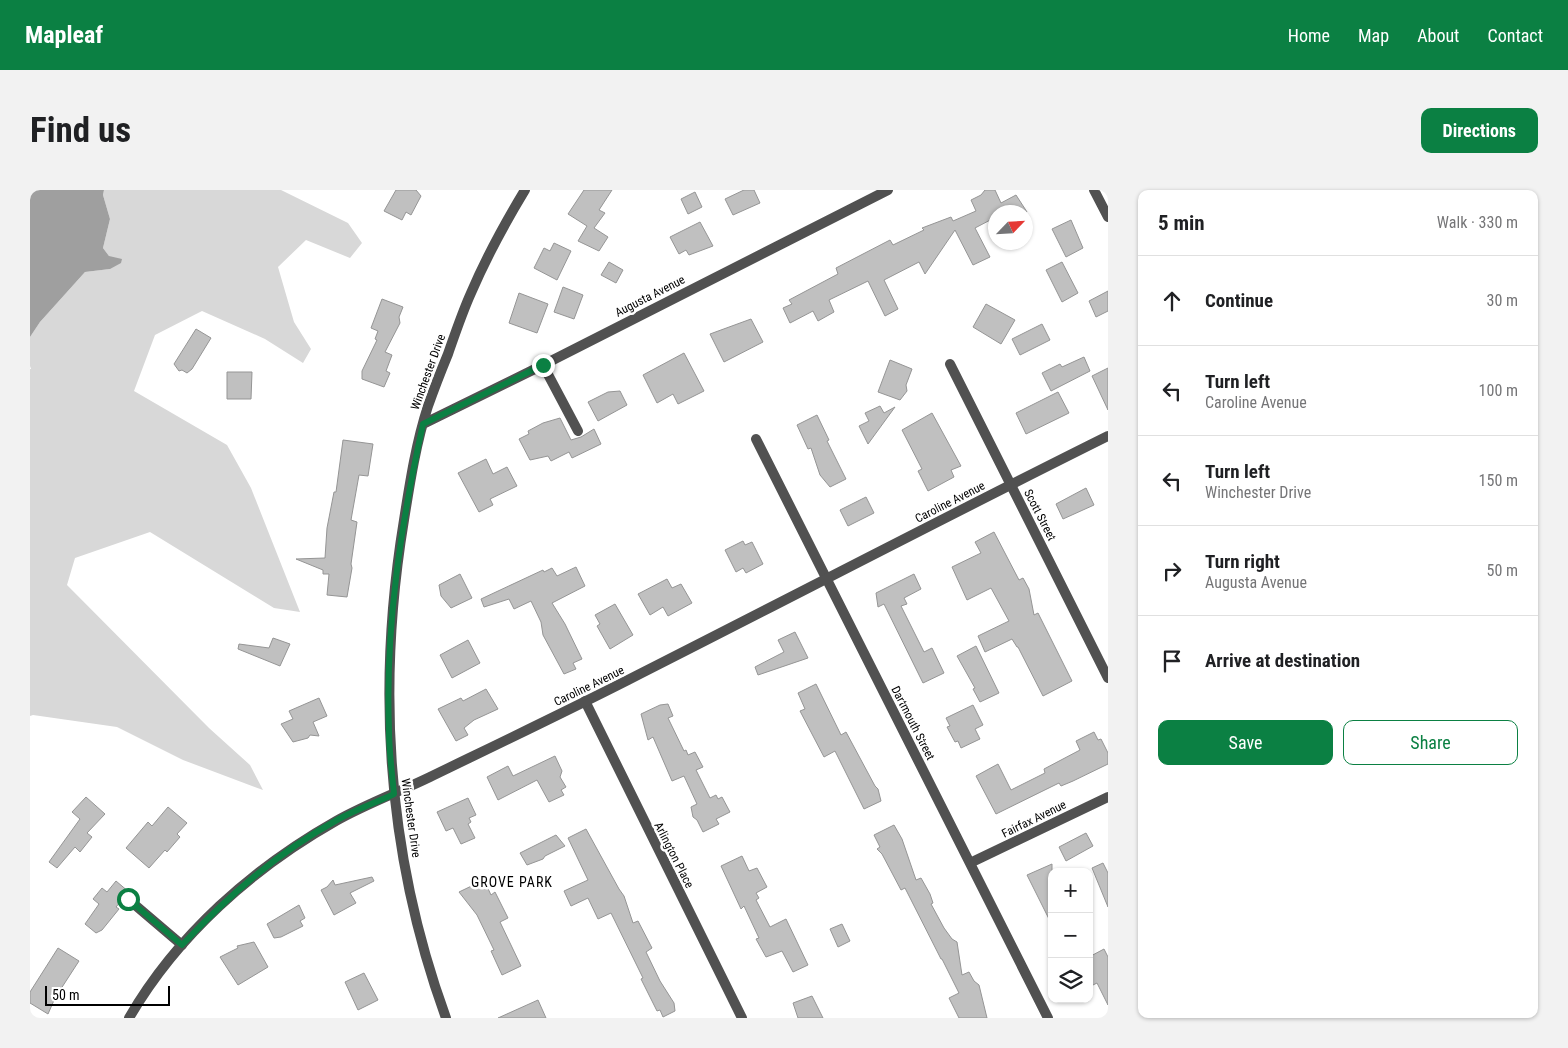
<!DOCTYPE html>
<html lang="en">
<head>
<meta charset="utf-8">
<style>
	body { margin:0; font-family:"Roboto Condensed",sans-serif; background:#f2f2f2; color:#202124 }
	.controls { position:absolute; right:15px; bottom:15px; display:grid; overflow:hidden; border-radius:10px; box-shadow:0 1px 4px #0004 }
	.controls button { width:45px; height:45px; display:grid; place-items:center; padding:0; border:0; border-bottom:1px solid #e0e0e0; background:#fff; color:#202124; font:25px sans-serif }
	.compass { position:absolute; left:958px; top:15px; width:45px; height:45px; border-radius:50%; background:#fff; box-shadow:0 1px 4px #0004; rotate:65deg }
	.scale { position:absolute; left:15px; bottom:12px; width:125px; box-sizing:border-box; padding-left:5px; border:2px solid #000; border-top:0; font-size:14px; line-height:18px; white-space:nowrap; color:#000; -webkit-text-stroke:4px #fff; paint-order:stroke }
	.stop { position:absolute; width:15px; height:15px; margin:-11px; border:4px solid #0b8043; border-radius:50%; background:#fff }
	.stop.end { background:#0b8043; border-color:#fff; box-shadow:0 1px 5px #0008 }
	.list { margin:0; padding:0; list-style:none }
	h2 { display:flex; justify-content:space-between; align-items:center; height:65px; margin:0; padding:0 20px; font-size:21px }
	h2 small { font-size:16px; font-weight:400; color:#757577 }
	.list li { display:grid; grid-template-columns:32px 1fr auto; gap:15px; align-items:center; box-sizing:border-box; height:90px; padding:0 20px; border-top:1px solid #e0e0e0 }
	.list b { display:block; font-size:19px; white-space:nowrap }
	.list p { margin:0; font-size:16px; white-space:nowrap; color:#757577 }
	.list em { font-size:16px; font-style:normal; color:#757577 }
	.actions { display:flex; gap:10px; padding:15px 20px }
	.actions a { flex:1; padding:11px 0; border:1px solid #0b8043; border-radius:10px; text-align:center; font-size:18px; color:#0b8043 }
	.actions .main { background:#0b8043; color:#fff }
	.icon { flex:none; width:28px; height:28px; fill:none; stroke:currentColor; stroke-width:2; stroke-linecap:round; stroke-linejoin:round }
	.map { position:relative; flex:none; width:1078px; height:828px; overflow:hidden; border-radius:10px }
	header { display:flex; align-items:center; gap:30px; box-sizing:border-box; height:70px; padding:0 25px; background:#0b8043; color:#fff }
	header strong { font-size:24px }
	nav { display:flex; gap:28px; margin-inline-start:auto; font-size:18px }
	.intro { display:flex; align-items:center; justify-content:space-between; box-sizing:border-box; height:120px; padding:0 30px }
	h1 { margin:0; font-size:35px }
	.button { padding:12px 22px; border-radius:10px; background:#0b8043; color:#fff; font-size:18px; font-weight:700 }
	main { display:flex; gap:30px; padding:0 30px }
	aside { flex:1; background:#fff; border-radius:10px; box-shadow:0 1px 4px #0004 }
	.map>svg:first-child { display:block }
	.green { fill:#d8d8d8 }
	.water { fill:#9f9f9f }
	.building { fill:#c0c0c0; stroke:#959595 }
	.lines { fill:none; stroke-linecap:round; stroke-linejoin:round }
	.minor { stroke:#515151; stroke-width:10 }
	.tertiary { stroke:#515151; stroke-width:10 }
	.route { stroke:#0b8043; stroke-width:6 }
	.labels { text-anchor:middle; stroke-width:5; stroke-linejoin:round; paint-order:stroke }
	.street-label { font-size:12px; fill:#000; stroke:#fff }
	.neighbourhood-label { font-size:14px; letter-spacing:1px; fill:#000; stroke:#fff }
</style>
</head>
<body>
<header>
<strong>Mapleaf</strong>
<nav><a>Home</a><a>Map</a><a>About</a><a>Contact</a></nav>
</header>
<div class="intro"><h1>Find us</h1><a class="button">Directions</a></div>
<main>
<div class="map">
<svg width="1078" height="828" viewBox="0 0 1078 828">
	<rect width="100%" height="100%" fill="#fff"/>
	<!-- green -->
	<path class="green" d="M 74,0 L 251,0 L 318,33 L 332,53 L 320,68 L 276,50 L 248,77 L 264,132 L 281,159 L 273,173 L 235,149 L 172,121 L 125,145 L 104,201 L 197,255 L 221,298 L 270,422 L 244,418 L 120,342 L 45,368 L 37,395 L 179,538 L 220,575 L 233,600 L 153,570 L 87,537 L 3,525 L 0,526 L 0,179 L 1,179 L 0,176 L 0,147 L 10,132 L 55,82 L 80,79 L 79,66 L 73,58 L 80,29 L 73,5 Z"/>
	<!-- water -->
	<path class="water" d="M 0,0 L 74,0 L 73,5 L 80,29 L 73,58 L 79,66 L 92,69 L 91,73 L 80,79 L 55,82 L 10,132 L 0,147 Z"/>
	<!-- building -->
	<path class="building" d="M 366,0 L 386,0 L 391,6 L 381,25 L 376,22 L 372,30 L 354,21 Z
		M 554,0 L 582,0 L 569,20 L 575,23 L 564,38 L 578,47 L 569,61 L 548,51 L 557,36 L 538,24 Z
		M 714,0 L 724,0 L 730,13 L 703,25 L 695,9 Z
		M 955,0 L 965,0 L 971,13 L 986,5 L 997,22 L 966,22 L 966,27 L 945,38 L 960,67 L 943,75 L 925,40 L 895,84 L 889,72 L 854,90 L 868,119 L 855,126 L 838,91 L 799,110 L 804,122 L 788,131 L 783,121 L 760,133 L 753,118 L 762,114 L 759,110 L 808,84 L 806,78 L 860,50 L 863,55 L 894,40 L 892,38 L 921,27 L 923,31 L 946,21 L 941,10 L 951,5 Z
		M 665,2 L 672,17 L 658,24 L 651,9 Z
		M 1041,30 L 1053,58 L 1036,67 L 1022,39 Z
		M 670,32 L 683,56 L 659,65 L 656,60 L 649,64 L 640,47 Z
		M 524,53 L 541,61 L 527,90 L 504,78 L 514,58 L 520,61 Z
		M 579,72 L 593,80 L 586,93 L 571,85 Z
		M 1032,72 L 1048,103 L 1032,112 L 1016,80 Z
		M 533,97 L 553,105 L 544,129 L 524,122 Z
		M 1078,101 L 1078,121 L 1066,127 L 1059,111 Z
		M 489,103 L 518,114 L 507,143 L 479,133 Z
		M 352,109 L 373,117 L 369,127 L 370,133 L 355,162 L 362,165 L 356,181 L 360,183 L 354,197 L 332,189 L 332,181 L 347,150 L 345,149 L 348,141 L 341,138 Z
		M 956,114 L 985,130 L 971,154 L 943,137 Z
		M 721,129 L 733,152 L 694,172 L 680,144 Z
		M 1012,134 L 1020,150 L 990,165 L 982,149 Z
		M 166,139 L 181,148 L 162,179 L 157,183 L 152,180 L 149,181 L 144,174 Z
		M 654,163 L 674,201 L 648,214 L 643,204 L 627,213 L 613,185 Z
		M 1054,167 L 1060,181 L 1021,201 L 1012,183 L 1030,174 L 1032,177 Z
		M 860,170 L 882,179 L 876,195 L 877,201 L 870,210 L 848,202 Z
		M 1078,178 L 1078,220 L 1062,186 Z
		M 197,182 L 222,182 L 221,209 L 197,209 Z
		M 590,201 L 597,215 L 568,231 L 558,212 L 578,202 Z
		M 1028,202 L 1039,223 L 996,244 L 986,223 Z
		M 850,216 L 854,223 L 865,217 L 838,254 L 829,236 L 839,231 L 835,223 Z
		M 902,223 L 931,276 L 921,280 L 924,287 L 898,301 L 888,281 L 892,279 L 872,240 Z
		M 787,225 L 799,250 L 797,251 L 816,289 L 800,297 L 790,285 L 781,258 L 778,259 L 767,235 Z
		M 530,228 L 541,250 L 551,247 L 564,239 L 571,254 L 542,268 L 539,262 L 521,271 L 518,266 L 500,270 L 489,249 L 499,244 L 498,241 L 513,233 Z
		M 313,250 L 343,254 L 338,286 L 329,285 L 321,330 L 327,332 L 321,374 L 322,378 L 317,407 L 297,405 L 299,384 L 293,384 L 293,380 L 266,369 L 295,368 L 297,338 L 304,302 L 306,302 Z
		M 456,269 L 463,284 L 477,277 L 487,296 L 460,309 L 463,315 L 449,322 L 428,283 Z
		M 1056,298 L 1064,315 L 1033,329 L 1026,314 Z
		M 836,307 L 844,323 L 818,336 L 810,320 Z
		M 964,342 L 989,390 L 993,388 L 999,399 L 1004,425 L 1008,423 L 1042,491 L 1013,506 L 988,457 L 987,457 L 982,449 L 955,462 L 948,446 L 979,431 L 961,398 L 937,410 L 922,377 L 951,363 L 945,352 Z
		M 713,351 L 715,355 L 722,352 L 733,374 L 716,383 L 713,378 L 706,382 L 695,360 Z
		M 546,377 L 555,396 L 522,413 L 535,434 L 552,469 L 543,473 L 546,479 L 534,484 L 513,445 L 511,432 L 501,411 L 484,419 L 479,409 L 454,417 L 451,409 L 513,380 L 514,382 L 522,378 L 527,386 Z
		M 430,384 L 442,408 L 421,418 L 411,406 L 409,395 Z
		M 884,384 L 891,399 L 874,408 L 877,414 L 871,416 L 894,462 L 902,458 L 914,483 L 893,493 L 854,414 L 848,417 L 846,403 Z
		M 637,389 L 642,398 L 651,394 L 662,413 L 638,426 L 633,417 L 620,425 L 608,404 Z
		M 585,414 L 603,445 L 580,459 L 567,436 L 570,434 L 565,425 Z
		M 765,442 L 778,468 L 728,485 L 725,477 L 754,462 L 748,450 Z
		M 243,448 L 260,454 L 250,476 L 208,459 L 209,454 L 239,458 Z
		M 438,450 L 450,473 L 422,488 L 410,465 Z
		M 946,456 L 969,503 L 950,512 L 943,499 L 945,498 L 927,466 Z
		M 786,494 L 811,545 L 816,542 L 845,596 L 848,599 L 851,611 L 834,619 L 805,561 L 794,567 L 770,521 L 775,519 L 768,503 Z
		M 456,499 L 468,519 L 444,530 L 434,538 L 438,545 L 426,551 L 408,519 L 431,508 L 433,511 Z
		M 289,508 L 297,526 L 283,532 L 289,546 L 280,545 L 278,548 L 263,552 L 251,534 L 263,529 L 259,521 Z
		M 638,514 L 643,526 L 638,528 L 654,561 L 656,560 L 658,565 L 665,562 L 673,577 L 666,580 L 680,608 L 686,605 L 688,609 L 692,607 L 700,622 L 686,629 L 689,634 L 673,642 L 667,630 L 663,627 L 661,617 L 667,614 L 654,586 L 642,591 L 623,547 L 618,550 L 611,524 L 630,515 Z
		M 943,515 L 953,535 L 945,539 L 950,549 L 931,558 L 928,551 L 925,552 L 917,537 L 920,536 L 916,528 Z
		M 1064,542 L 1068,550 L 1071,549 L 1078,563 L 1078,574 L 1043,591 L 1031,596 L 1029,593 L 966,624 L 946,586 L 968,574 L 981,600 L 1015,583 L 1014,579 L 1050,560 L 1046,551 Z
		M 525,566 L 532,581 L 530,587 L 536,597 L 531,600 L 534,605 L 519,612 L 507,590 L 468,610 L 457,587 L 478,576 L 483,586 Z
		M 56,607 L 75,624 L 57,643 L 62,647 L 50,662 L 45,657 L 27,678 L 19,672 L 50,629 L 42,622 Z
		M 438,608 L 446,625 L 439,628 L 441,632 L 438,634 L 445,648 L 431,654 L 423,638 L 416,641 L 407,622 Z
		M 138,617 L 157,633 L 147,644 L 150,647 L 137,662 L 135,660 L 119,678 L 96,658 L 118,632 L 122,636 Z
		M 864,635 L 872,649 L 886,690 L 891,688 L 900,704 L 903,713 L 901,714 L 914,738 L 922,749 L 927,752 L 932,785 L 939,782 L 944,791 L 949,795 L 957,828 L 929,828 L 919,808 L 929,803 L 912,769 L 911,769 L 875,698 L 871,700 L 852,664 L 847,659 L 850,657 L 844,645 Z
		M 556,639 L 589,699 L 594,706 L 603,733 L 608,731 L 622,758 L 616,762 L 630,791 L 644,813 L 645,821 L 633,827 L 630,820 L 627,821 L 611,789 L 613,788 L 581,723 L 568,729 L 558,708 L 541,716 L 534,701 L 558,690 L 538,648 Z
		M 1056,643 L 1063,656 L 1036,671 L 1029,657 Z
		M 526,645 L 535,656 L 515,666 L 513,669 L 497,675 L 490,663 Z
		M 712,666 L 719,681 L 727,678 L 737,697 L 726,703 L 729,708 L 726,710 L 740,737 L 756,729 L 778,775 L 763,782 L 752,761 L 736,767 L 726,749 L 729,748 L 714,716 L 711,719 L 691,676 Z
		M 1073,673 L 1078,683 L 1078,717 L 1062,678 Z
		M 1022,674 L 1022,735 L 997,685 Z
		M 342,687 L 344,691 L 320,703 L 326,713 L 304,725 L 291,700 L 297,697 L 303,690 L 305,695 Z
		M 454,690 L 461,705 L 465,702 L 478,728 L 470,732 L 491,776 L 472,785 L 461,761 L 464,760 L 447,725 L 429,702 Z
		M 86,691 L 99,702 L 92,705 L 91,711 L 86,717 L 89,719 L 72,740 L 66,743 L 55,734 L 69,714 L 63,709 L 72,698 L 77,702 Z
		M 269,715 L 275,728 L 270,731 L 273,736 L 251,747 L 244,748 L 237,734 Z
		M 812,734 L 820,751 L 808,757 L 800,739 Z
		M 224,752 L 238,777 L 208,795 L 190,767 L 208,758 L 207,756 Z
		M 28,758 L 49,771 L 25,808 L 18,824 L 0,813 L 0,802 Z
		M 1074,759 L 1078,767 L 1078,815 L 1067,793 L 1059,797 L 1059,767 Z
		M 334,783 L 348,810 L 328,820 L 315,792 Z
		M 782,806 L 793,828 L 768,828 L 763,813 Z
		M 508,810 L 516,828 L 468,828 Z"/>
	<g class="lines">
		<!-- minor -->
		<path class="minor" d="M 1064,0 L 1078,27
			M 920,174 L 1078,488
			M 513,175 L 548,241
			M 393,234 L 513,175 L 858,0
			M 726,249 L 1018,828
			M 555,511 L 712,828
			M 940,673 L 1078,607
			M 98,709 L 152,755
			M 416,828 C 357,666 346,500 374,330 C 380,292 386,253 398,216 C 404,199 411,181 418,164 C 425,144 432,123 441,103 C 456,68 475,33 495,0"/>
		<!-- tertiary -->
		<path class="tertiary" d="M 99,828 C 147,745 223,678 306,631 C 336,614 369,602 400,587 C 466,555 533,523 598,490 C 758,409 917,326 1078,246"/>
	</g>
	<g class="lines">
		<!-- route -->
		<path class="route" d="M 98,709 L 152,755 C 199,705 247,663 307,630 C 325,620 345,613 364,604 C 362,583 359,561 359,540 C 355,437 371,334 393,234 L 513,175"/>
	</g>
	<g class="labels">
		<!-- street labels -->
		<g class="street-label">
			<text transform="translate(620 106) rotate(-27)" y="4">Augusta Avenue</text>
			<text transform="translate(398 182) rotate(-70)" y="4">Winchester Drive</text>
			<text transform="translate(920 312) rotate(-27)" y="4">Caroline Avenue</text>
			<text transform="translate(1010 325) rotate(63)" y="4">Scott Street</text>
			<text transform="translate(559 496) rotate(-26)" y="4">Caroline Avenue</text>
			<text transform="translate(883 533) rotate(63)" y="4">Dartmouth Street</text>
			<text transform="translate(381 628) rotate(82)" y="4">Winchester Drive</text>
			<text transform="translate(1004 629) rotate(-26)" y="4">Fairfax Avenue</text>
			<text transform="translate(644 665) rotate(63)" y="4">Arlington Place</text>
		</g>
		<!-- neighbourhood labels -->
		<g class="neighbourhood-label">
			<text x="482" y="697">GROVE PARK</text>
		</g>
	</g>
</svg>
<div class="controls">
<button>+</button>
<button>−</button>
<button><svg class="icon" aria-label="layers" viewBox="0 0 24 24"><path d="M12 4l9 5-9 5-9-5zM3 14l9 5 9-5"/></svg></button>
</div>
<svg class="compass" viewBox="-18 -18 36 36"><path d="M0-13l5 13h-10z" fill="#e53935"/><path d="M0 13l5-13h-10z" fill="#757577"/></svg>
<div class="scale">50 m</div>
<div class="stop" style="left:98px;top:709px"></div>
<div class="stop end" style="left:513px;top:175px"></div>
</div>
<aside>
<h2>5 min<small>Walk · 330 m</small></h2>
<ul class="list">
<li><svg class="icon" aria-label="ahead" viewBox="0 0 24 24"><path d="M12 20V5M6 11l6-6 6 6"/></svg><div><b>Continue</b></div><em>30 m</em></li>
<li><svg class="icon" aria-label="left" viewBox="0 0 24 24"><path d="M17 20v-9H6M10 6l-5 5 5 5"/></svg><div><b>Turn left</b><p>Caroline Avenue</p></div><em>100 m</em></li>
<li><svg class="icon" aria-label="left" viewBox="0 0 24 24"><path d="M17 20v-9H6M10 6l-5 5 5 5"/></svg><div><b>Turn left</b><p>Winchester Drive</p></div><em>150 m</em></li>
<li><svg class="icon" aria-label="right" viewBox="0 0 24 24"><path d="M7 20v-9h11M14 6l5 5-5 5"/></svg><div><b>Turn right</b><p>Augusta Avenue</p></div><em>50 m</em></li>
<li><svg class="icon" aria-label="arrive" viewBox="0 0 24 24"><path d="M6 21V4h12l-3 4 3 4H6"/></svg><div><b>Arrive at destination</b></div></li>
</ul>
<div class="actions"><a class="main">Save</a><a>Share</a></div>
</aside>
</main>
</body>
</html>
